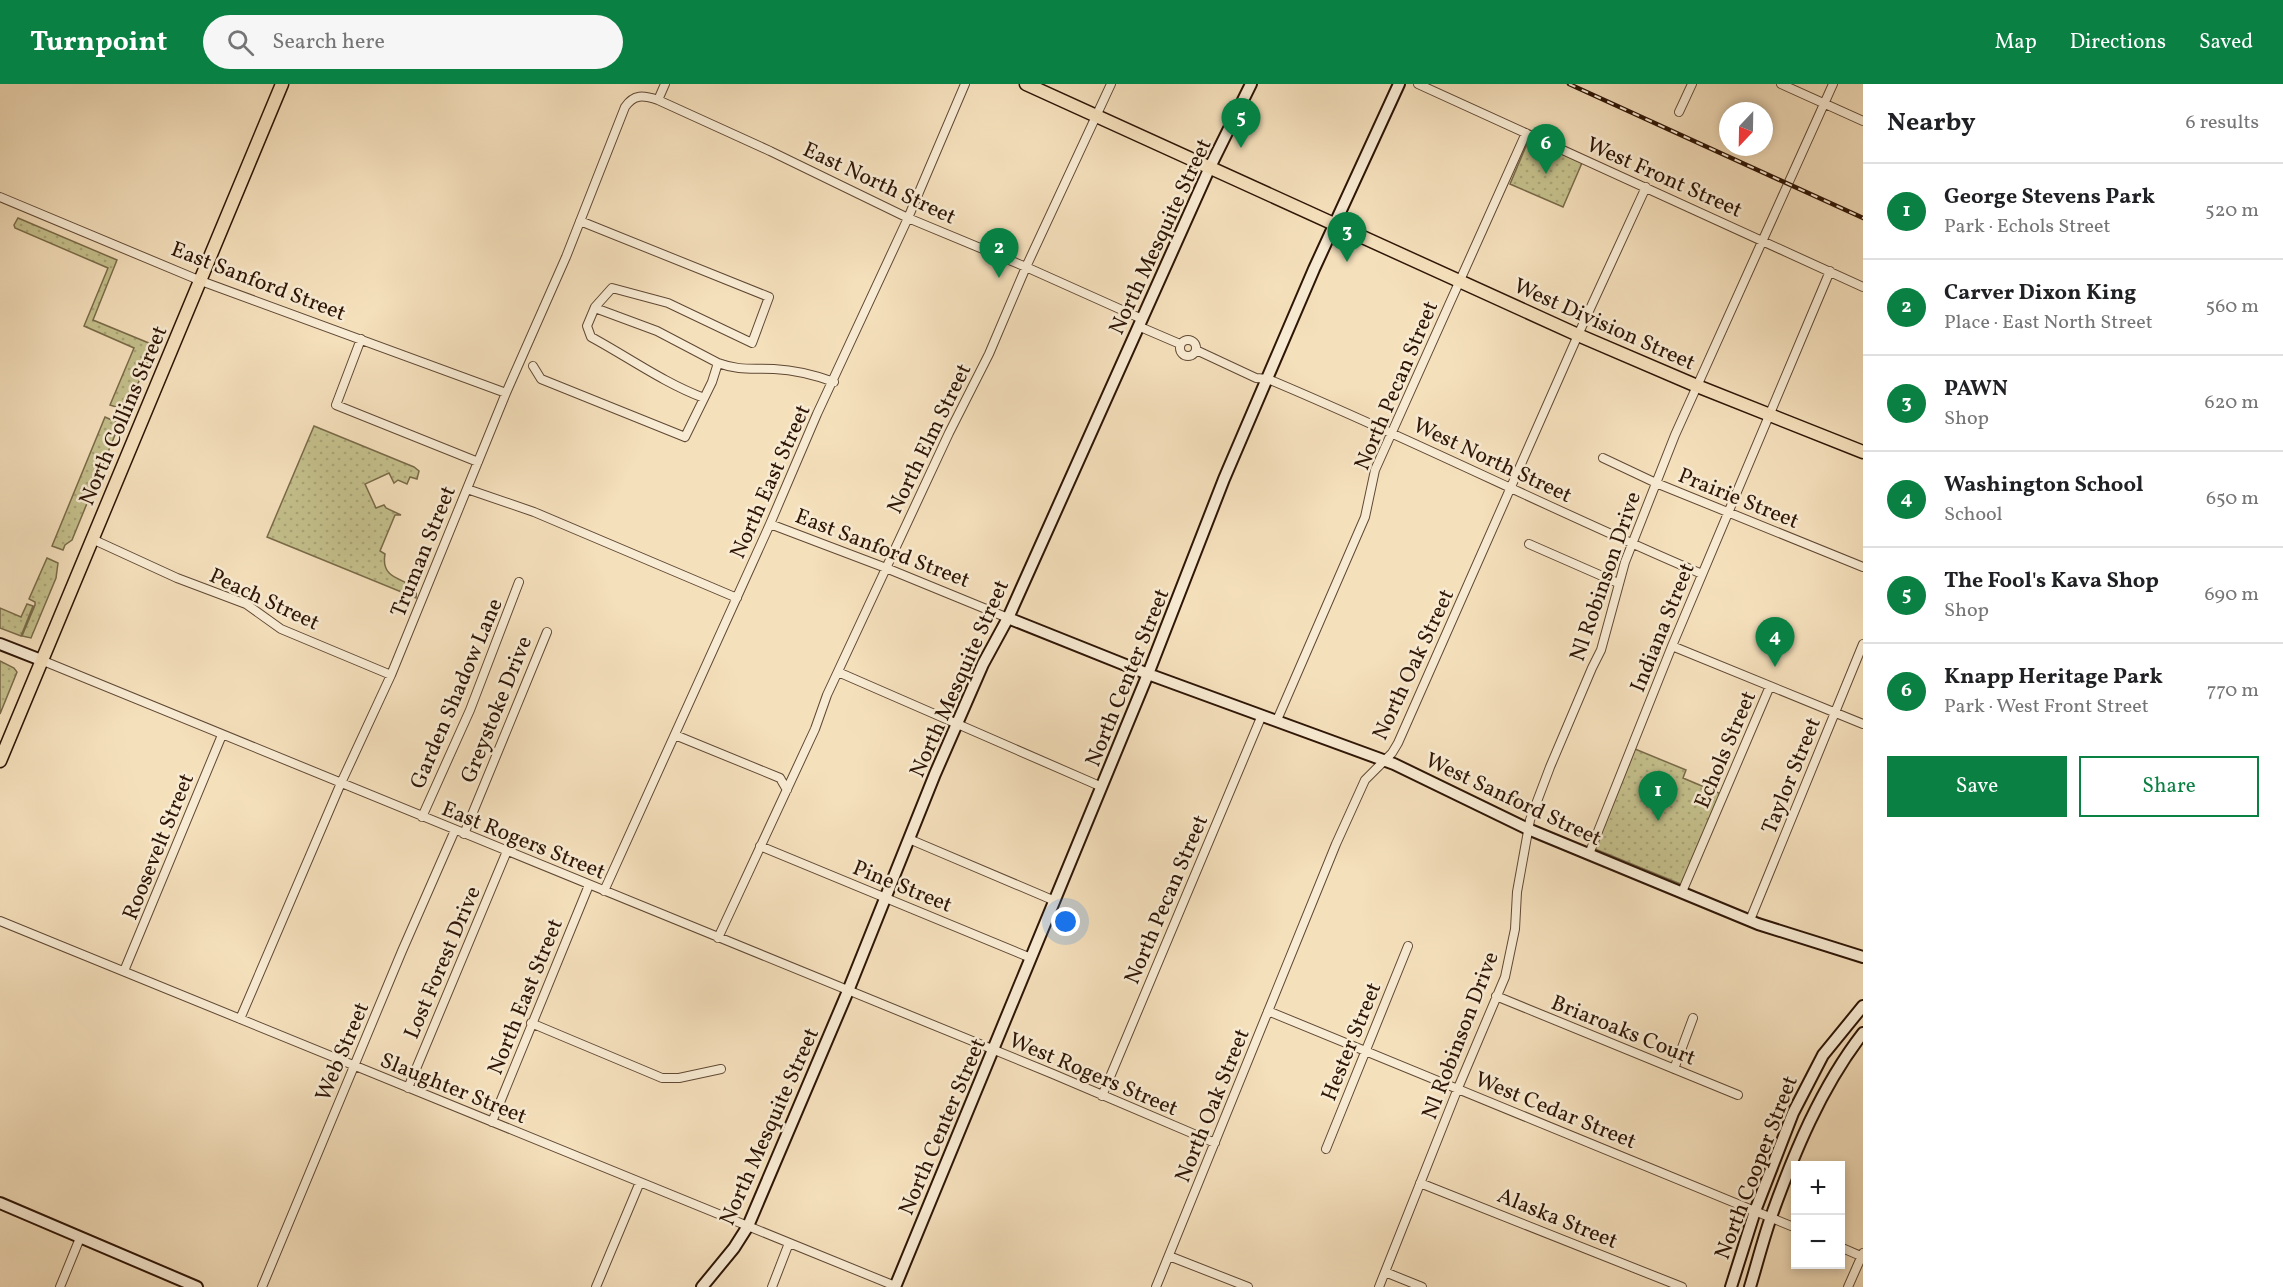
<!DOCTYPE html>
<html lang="en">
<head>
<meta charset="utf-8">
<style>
	body { margin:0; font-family:Vollkorn,serif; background:#f6f6f6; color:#202124 }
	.controls { position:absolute; right:18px; bottom:18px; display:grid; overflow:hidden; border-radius:0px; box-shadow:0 3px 9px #0003 }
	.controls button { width:54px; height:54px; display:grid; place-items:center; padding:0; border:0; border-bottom:2px solid #e0e0e0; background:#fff; color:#202124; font:30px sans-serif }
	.compass { position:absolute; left:1719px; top:18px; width:54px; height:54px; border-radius:50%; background:#fff; box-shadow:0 3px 9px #0003; rotate:202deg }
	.you { position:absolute; left:1066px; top:838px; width:21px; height:21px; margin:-15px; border:4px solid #fff; border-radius:50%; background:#1a73e8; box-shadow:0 0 0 9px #1a73e833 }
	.badge { display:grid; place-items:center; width:39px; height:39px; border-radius:50%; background:#0b8043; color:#fff; font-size:20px; font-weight:700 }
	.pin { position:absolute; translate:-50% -50px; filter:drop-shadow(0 2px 3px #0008) }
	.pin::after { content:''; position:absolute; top:32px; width:21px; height:18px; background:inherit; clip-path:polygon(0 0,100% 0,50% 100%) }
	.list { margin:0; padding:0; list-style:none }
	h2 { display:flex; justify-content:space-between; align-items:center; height:78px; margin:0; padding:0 24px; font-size:26px }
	h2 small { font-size:20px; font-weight:400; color:#757577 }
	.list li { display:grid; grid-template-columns:39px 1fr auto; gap:18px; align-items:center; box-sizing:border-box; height:96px; padding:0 24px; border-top:2px solid #e0e0e0 }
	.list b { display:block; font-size:22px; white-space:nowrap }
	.list p { margin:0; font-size:20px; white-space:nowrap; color:#757577 }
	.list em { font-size:20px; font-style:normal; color:#757577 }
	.actions { display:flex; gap:12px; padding:18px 24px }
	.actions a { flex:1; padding:14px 0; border:2px solid #0b8043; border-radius:0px; text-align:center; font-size:21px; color:#0b8043 }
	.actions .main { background:#0b8043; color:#fff }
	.icon { flex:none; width:33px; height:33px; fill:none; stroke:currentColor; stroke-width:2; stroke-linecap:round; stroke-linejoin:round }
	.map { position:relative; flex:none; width:1863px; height:1203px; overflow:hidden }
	header { display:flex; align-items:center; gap:36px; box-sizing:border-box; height:84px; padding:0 30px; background:#0b8043; color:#fff }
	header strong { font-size:28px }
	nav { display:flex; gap:33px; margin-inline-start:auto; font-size:21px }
	.search { width:420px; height:54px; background:#f6f6f6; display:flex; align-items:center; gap:15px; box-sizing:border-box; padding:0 21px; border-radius:33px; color:#757577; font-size:22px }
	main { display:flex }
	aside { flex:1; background:#fff }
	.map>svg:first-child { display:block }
	.grass { fill:url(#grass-dots); stroke:#796a49; stroke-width:1.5 }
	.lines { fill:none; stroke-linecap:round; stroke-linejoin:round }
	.street-casing { stroke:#604834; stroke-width:10 }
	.secondary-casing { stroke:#2e1506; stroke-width:14 }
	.primary-casing { stroke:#2e1506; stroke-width:15 }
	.street { stroke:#f8ebd3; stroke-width:8 }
	.secondary { stroke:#f8ebd3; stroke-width:10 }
	.primary { stroke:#f5e0bc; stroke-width:12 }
	.rail-casing { stroke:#2e1506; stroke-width:4.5 }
	.rail { stroke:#f8ebd3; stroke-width:2; stroke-dasharray:7; stroke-linecap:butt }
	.labels { text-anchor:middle; stroke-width:5; stroke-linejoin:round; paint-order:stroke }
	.street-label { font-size:22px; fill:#2e1506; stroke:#f8ebd3 }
</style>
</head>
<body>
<header>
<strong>Turnpoint</strong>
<div class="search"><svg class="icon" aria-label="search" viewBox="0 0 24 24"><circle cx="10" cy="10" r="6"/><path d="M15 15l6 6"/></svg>Search here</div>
<nav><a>Map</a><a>Directions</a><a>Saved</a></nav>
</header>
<main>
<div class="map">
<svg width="1863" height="1203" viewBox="0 0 1863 1203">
	<defs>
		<pattern id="grass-dots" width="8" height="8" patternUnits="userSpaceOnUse" patternTransform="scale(1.5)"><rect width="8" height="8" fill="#c4c08c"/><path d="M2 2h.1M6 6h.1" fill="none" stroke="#a9a477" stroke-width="1.8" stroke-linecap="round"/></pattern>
	</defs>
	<rect width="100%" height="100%" fill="#f5e0bc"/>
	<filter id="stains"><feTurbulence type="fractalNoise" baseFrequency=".00333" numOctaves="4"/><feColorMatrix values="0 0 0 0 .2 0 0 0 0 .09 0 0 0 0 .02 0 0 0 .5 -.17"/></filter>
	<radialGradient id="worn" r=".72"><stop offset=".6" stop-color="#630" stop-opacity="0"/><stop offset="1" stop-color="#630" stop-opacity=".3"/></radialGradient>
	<!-- grass -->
	<path class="grass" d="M 1529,55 L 1582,79 L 1563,123 L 1510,100 Z
		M 18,134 L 117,176 L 93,236 L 156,262 L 130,316 L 122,325 L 110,321 L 134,264 L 84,242 L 108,184 L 15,144 L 14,141 Z
		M 105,333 L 116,338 L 114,344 L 115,351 L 72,456 L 65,461 L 63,466 L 52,462 Z
		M 314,342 L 414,383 L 419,387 L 417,395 L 410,393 L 407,400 L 398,396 L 394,399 L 389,389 L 365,400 L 376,424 L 384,421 L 386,424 L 401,431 L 395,431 L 380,467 L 385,470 C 379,503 420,491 416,514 L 267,453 Z
		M 47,474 L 58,479 L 56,494 L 31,554 L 22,552 L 35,521 L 35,518 L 29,515 Z
		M 27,520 L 33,522 L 21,552 L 0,544 L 0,524 L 21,533 Z
		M 0,577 L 14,584 L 17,588 L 0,630 Z
		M 1635,665 L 1686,686 L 1683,694 L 1721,710 L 1683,801 L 1595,765 Z"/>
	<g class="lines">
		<!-- street casing -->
		<g class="street-casing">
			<path id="street" d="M 1418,0 L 1863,203
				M 1781,0 L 1863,37
				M 658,16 L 665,0
				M 1679,28 L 1692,0
				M 0,113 L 201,197 L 506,309
				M 580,137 L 769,213 L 752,259 L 668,219 L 612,204 L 595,223 L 587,242 L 591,253 C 628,273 664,299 704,314
				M 595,224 L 657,247 L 718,279
				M 1138,242 L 1180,260
				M 361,255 L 336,321 L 478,378
				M1180 264a8 8 0 1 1 16 0a8 8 0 1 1-16 0Z
				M 1196,266 L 1256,294 L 1268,295 C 1414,356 1556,428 1702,490
				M 533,282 L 541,295 L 685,353 L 712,298 L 718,279 C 740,287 751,284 774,285 C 794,286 815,291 834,298
				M 1603,374 L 1656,399 L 1863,483
				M 467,405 L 534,428 L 737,514
				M 770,440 L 886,484 L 1008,534
				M 92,455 L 177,494 L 246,520 L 281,545 L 391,591
				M 1529,460 L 1618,499
				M 1672,562 L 1863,640
				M 41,576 L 1053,990 L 1215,1059
				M 838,588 L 1102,703
				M 1277,636 L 1365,433 L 1375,386 L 1526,49
				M 675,651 L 780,694 L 787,706
				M 422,733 L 470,626 L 519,498
				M 464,750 L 547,548
				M 909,755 L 1055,817
				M 760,762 L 1031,874
				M 1589,770 L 1672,562 L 1830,187
				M 604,807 L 770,440 L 817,330 L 908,134 L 965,0
				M 1682,808 L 1770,602
				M 1750,836 L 1863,560
				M 0,837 L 895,1202
				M 718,854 L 815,645 L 827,611 L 949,349 L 989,270 L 1026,183 L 1111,0
				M 124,887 L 222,651
				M 1496,912 L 1738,1011
				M 1268,927 L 1796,1144
				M 240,935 L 341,699 L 391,591 L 506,309 L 566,173 L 625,23 C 634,10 643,11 658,16 L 770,67 L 908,134 L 1026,183 L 1142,235
				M 531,939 L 662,994 L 679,994 L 721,985
				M 1674,985 L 1693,934
				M 408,1004 L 507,767
				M 1102,1012 L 1262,631
				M 492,1038 L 589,801
				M 1326,1065 L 1408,862
				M 1420,1099 L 1682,1203
				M 1840,1163 L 1863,1173
				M 1169,1172 L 1248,1203
				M 1385,1188 L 1422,1203
				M 60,1203 L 80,1154
				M 262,1203 L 402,867 L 455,746
				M 596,1203 L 640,1098
				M 772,1203 L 789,1159
				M 1156,1203 L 1336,760 L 1365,696 L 1392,669 L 1398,659 L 1578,251 L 1646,103
				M 1379,1203 L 1458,1004 L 1505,893 L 1515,845 L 1517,808 L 1530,736 L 1550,683 L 1592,584 L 1601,566 L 1625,478 L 1675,351 L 1833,0
				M 1848,1203 L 1863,1169"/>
		</g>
		<!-- secondary casing -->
		<g class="secondary-casing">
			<path id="secondary" d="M 1008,534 L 1148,590 L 1394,680 L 1528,745 L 1758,840 L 1863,873
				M 0,560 L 41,576
				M 0,1119 L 197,1203
				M 702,1203 L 734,1164 L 748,1142 L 848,907 L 935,690 L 983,580 L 1008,534 L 1210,83 L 1251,0
				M 895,1203 L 1148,590 L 1224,395 L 1314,185 L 1399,0
				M 1731,1203 L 1755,1127 L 1793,1029 L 1823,971 L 1863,922
				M 1750,1203 C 1757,1180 1763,1156 1771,1133 C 1794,1069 1821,1003 1863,949"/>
		</g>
		<!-- primary casing -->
		<g class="primary-casing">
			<path id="primary" d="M 1026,0 L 1578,251 L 1697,302 L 1863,368
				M 0,677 L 282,0"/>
		</g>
		<!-- street -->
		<use href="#street" class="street"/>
		<!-- secondary -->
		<use href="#secondary" class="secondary"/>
		<!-- primary -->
		<use href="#primary" class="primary"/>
		<!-- rail casing -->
		<g class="rail-casing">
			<path id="rail" d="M 1569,0 L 1863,134"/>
		</g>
		<!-- rail -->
		<use href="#rail" class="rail"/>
	</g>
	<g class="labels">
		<!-- street labels -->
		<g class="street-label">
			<text transform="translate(1665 92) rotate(24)" y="8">West Front Street</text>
			<text transform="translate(880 98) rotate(25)" y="8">East North Street</text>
			<text transform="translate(1159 152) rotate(-65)" y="8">North Mesquite Street</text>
			<text transform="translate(259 196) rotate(21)" y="8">East Sanford Street</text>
			<text transform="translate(1605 239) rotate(24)" y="8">West Division Street</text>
			<text transform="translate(1395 301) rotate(-67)" y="8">North Pecan Street</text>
			<text transform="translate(122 331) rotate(-67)" y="8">North Collins Street</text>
			<text transform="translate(928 354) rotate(-64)" y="8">North Elm Street</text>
			<text transform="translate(1493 375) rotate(25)" y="8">West North Street</text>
			<text transform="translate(769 397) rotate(-66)" y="8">North East Street</text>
			<text transform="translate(1739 413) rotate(22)" y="8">Prairie Street</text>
			<text transform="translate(883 463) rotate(21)" y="8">East Sanford Street</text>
			<text transform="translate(422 467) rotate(-68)" y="8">Truman Street</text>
			<text transform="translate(1604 492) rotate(-71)" y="8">Nl Robinson Drive</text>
			<text transform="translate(265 514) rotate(25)" y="8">Peach Street</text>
			<text transform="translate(1661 543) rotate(-68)" y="8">Indiana Street</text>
			<text transform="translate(1412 580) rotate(-65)" y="8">North Oak Street</text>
			<text transform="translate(1126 593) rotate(-68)" y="8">North Center Street</text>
			<text transform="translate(958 594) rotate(-66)" y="8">North Mesquite Street</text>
			<text transform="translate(455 609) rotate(-67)" y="8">Garden Shadow Lane</text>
			<text transform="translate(495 625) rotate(-68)" y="8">Greystoke Drive</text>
			<text transform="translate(1724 665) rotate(-67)" y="8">Echols Street</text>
			<text transform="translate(1790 691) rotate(-68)" y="8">Taylor Street</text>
			<text transform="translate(1514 714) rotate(25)" y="8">West Sanford Street</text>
			<text transform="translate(524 755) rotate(22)" y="8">East Rogers Street</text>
			<text transform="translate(157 762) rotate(-68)" y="8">Roosevelt Street</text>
			<text transform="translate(903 801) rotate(22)" y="8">Pine Street</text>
			<text transform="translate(1165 815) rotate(-67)" y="8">North Pecan Street</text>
			<text transform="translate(441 878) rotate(-67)" y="8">Lost Forest Drive</text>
			<text transform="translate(524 912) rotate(-68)" y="8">North East Street</text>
			<text transform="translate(1624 945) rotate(22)" y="8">Briaroaks Court</text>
			<text transform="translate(1459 951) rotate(-69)" y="8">Nl Robinson Drive</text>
			<text transform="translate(1350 957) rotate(-68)" y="8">Hester Street</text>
			<text transform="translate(341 967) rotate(-67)" y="8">Web Street</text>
			<text transform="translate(1094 989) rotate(23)" y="8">West Rogers Street</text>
			<text transform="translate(454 1003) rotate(22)" y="8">Slaughter Street</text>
			<text transform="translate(1211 1021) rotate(-68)" y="8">North Oak Street</text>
			<text transform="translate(1556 1025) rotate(22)" y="8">West Cedar Street</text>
			<text transform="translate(768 1042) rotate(-66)" y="8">North Mesquite Street</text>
			<text transform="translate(941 1042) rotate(-67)" y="8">North Center Street</text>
			<text transform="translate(1755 1083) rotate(-69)" y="8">North Cooper Street</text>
			<text transform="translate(1558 1133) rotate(22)" y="8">Alaska Street</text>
		</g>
	</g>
	<rect width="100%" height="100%" filter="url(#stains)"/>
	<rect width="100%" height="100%" fill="url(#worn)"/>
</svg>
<div class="controls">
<button>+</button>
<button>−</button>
</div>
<svg class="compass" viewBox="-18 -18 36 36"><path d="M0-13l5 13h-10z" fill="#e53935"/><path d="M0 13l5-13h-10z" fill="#757577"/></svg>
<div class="you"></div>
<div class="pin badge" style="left:1658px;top:737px">1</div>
<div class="pin badge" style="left:999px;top:194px">2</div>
<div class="pin badge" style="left:1347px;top:178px">3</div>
<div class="pin badge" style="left:1775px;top:583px">4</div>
<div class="pin badge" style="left:1241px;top:64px">5</div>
<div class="pin badge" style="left:1546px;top:90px">6</div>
</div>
<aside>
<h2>Nearby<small>6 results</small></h2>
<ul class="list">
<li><span class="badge">1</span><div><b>George Stevens Park</b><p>Park · Echols Street</p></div><em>520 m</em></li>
<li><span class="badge">2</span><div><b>Carver Dixon King</b><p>Place · East North Street</p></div><em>560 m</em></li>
<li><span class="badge">3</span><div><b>PAWN</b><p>Shop</p></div><em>620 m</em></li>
<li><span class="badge">4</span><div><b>Washington School</b><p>School</p></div><em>650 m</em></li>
<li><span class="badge">5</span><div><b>The Fool's Kava Shop</b><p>Shop</p></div><em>690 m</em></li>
<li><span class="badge">6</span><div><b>Knapp Heritage Park</b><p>Park · West Front Street</p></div><em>770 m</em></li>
</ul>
<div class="actions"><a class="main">Save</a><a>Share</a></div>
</aside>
</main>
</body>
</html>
